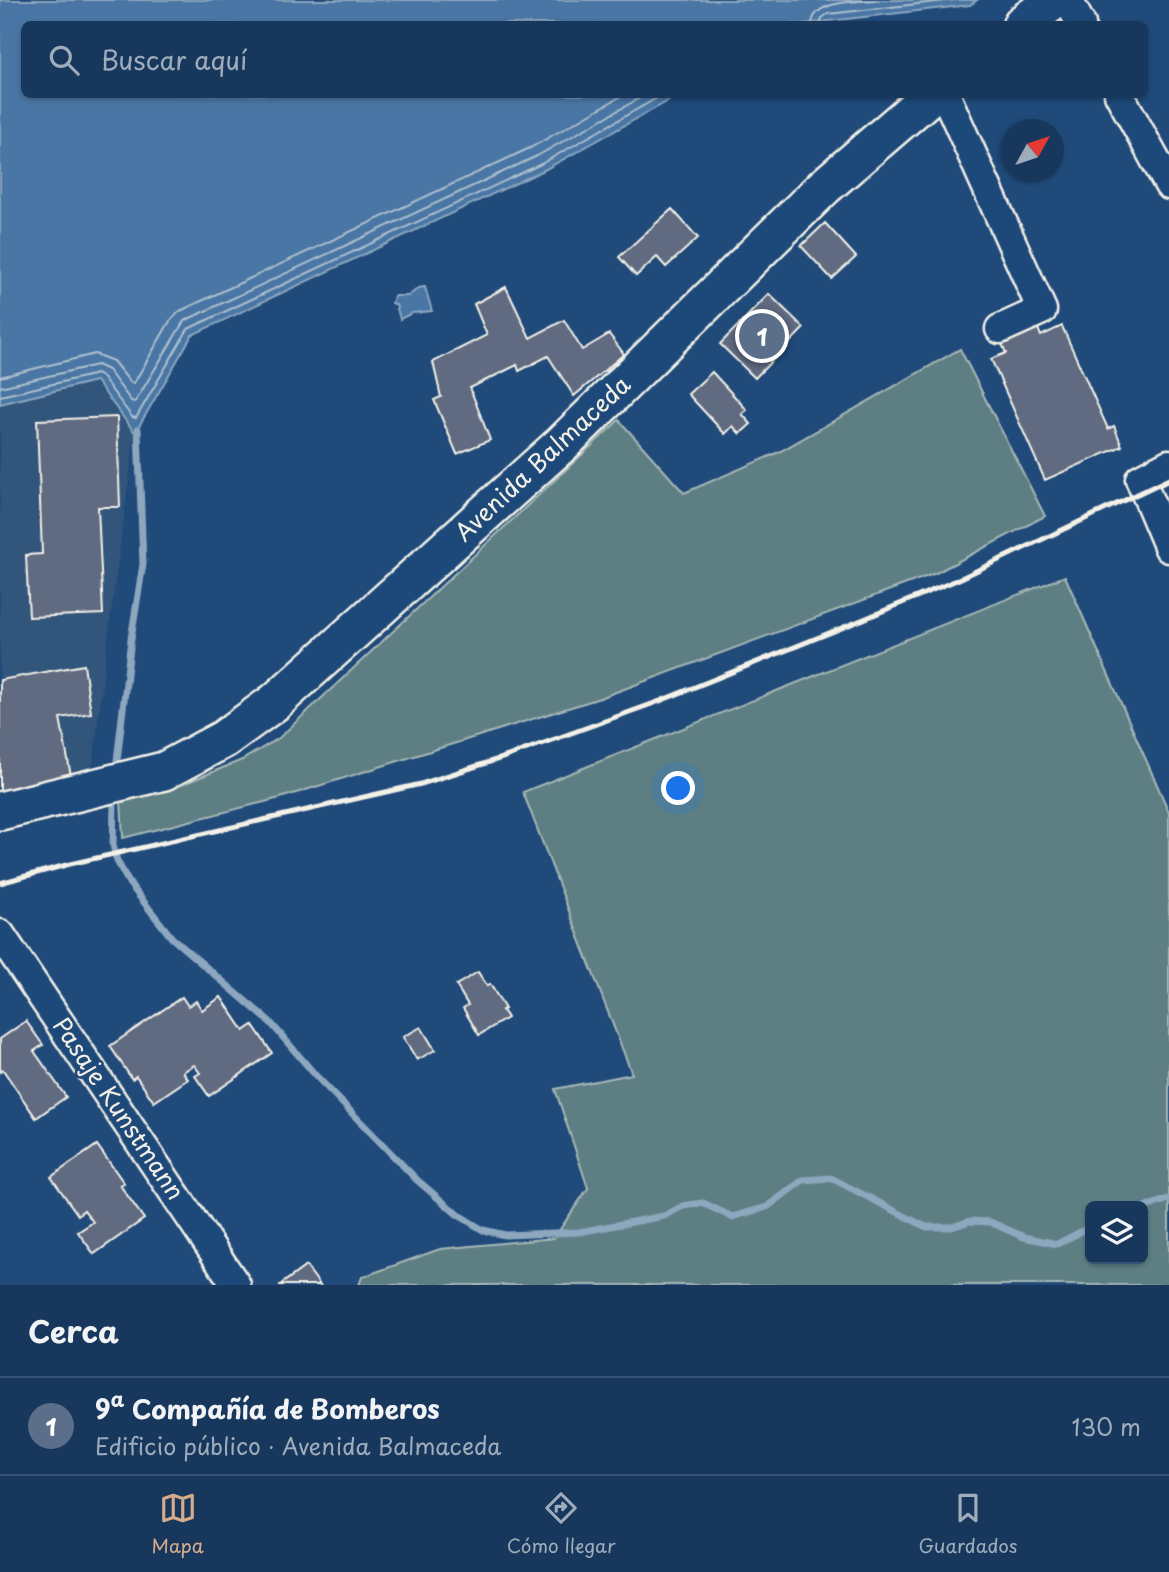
<!DOCTYPE html>
<html lang="es">
<head>
<meta charset="utf-8">
<style>
	body { margin:0; font-family:"Playpen Sans",sans-serif; background:#203f62; color:#f1f3f6 }
	.controls { position:absolute; right:21px; bottom:21px; display:grid; overflow:hidden; border-radius:10px; box-shadow:0 2px 5px #0004 }
	.controls button { width:63px; height:63px; display:grid; place-items:center; padding:0; border:0; border-bottom:2px solid #365272; background:#17385c; color:#f1f3f6; font:35px sans-serif }
	.compass { position:absolute; left:1001px; top:119px; width:63px; height:63px; border-radius:50%; background:#17385c; box-shadow:0 2px 5px #0004; rotate:50deg }
	.you { position:absolute; left:679px; top:789px; width:24px; height:24px; margin:-18px; border:5px solid #fff; border-radius:50%; background:#1a73e8; box-shadow:0 0 0 10px #1a73e833 }
	.badge { display:grid; place-items:center; width:46px; height:46px; border-radius:50%; background:#d6ab8b; color:#fff; font-size:23px; font-weight:700 }
	.pin { position:absolute; translate:-50% -50%; border:4px solid #fff; box-shadow:0 2px 7px #0006 }
	.list { margin:0; padding:0; list-style:none }
	h2 { display:flex; justify-content:space-between; align-items:center; height:91px; margin:0; padding:0 28px; font-size:30px }
	h2 small { font-size:23px; font-weight:400; color:#9eacbb }
	.list li { display:grid; grid-template-columns:46px 1fr auto; gap:21px; align-items:center; box-sizing:border-box; height:98px; padding:0 28px; border-top:2px solid #365272 }
	.list b { display:block; font-size:26px; white-space:nowrap }
	.list p { margin:0; font-size:23px; white-space:nowrap; color:#9eacbb }
	.list em { font-size:23px; font-style:normal; color:#9eacbb }
	.icon { flex:none; width:38px; height:38px; fill:none; stroke:currentColor; stroke-width:2; stroke-linecap:round; stroke-linejoin:round }
	.map { position:relative; flex:none; width:1169px; height:1285px; overflow:hidden }
	.search { position:absolute; background:#17385c; box-shadow:0 2px 5px #0004; left:21px; right:21px; top:21px; height:77px; display:flex; align-items:center; gap:18px; box-sizing:border-box; padding:0 24px; border-radius:10px; color:#9eacbb; font-size:26px }
	.sheet { height:189px; background:#17385c }
	nav { display:flex; justify-content:space-around; align-items:center; box-sizing:border-box; height:98px; border-top:2px solid #365272; background:#17385c; font-size:19px; color:#9eacbb }
	nav a { display:grid; justify-items:center; gap:4px }
	nav .on { color:#d6ab8b }
	.map>svg:first-child { display:block }
	.built { fill:#32547c }
	.green { fill:#5d7f84; stroke:#a8b8b6; stroke-width:2; fill-rule:evenodd }
	.water { fill:#4876a4; stroke:#8da7bf; stroke-width:2 }
	.lines { fill:none; stroke-linecap:round; stroke-linejoin:round }
	.shore { stroke:#afc0cd; stroke-width:2 }
	.stream { stroke:#8da7bf; stroke-width:7 }
	.building { fill:#606b80; stroke:#f4f1e8; stroke-width:2 }
	.minor-casing { stroke:#f4f1e8; stroke-width:33 }
	.major-casing { stroke:#f4f1e8; stroke-width:42 }
	.minor { stroke:#1f4a7a; stroke-width:28 }
	.major { stroke:#1f4a7a; stroke-width:37 }
	.rail { stroke:#f4f1e8; stroke-width:5 }
	.labels { text-anchor:middle; stroke-width:5; stroke-linejoin:round; paint-order:stroke }
	.street-label { font-size:24px; fill:#f4f1e8; stroke:#1f4a7a }
</style>
</head>
<body>
<div class="map">
<svg width="1169" height="1285" viewBox="0 0 1169 1285">
	<rect width="100%" height="100%" fill="#1f4a7a"/>
	<filter id="ink" filterUnits="userSpaceOnUse"><feTurbulence type="fractalNoise" baseFrequency=".0143" numOctaves="2"/><feDisplacementMap in="SourceGraphic" scale="14" xChannelSelector="R" yChannelSelector="G"/><feConvolveMatrix kernelMatrix="1 2 1 2 8 2 1 2 1" color-interpolation-filters="sRGB"/></filter>
	<g filter="url(#ink)">
		<!-- built -->
		<path class="built" d="M 96,381 L 135,433 L 107,644 L 92,773 L 0,792 L 0,404 Z"/>
		<!-- green -->
		<path class="green" d="M 960,349 L 1045,516 L 936,573 L 600,698 L 280,798 L 123,838 L 121,800 L 166,791 L 242,760 L 279,738 L 619,420 L 684,493 L 779,452 Z
			M 1065,576 L 1169,812 L 1169,1285 L 359,1285 L 362,1277 L 440,1249 L 554,1238 L 588,1188 L 555,1089 L 632,1074 L 523,792 ZM 1090,1206 L 1143,1206 L 1143,1259 L 1090,1259 Z"/>
		<!-- water -->
		<path class="water" d="M 0,0 L 977,0 L 970,5 L 802,24 L 24,24 L 24,94 L 679,95 L 544,170 L 192,335 L 135,433 L 96,381 L 0,404 Z
			M 425,287 L 432,311 L 412,313 L 400,319 L 396,305 L 392,303 L 394,296 L 408,296 L 419,288 Z"/>
		<g class="lines">
			<!-- shore -->
			<path class="shore" d="M 812,24 C 814,0 855,2 875,0
				M 821,24 L 822,18 L 828,14 L 954,0
				M 0,377 L 95,354 L 113,361 L 130,382 L 134,383 L 170,321 L 180,311 L 532,147 L 625,94
				M 0,387 L 97,365 L 108,370 L 131,401 L 135,402 L 184,321 L 537,156 L 647,94
				M 0,396 L 97,374 L 102,377 L 132,417 L 136,418 L 188,329 L 541,164 L 664,94"/>
			<!-- stream -->
			<path class="stream" d="M 117,761 L 131,639 L 143,564 L 138,429
				M 114,803 L 113,845 L 117,861 L 129,883 L 172,938 L 270,1022 L 317,1077 L 417,1180 L 457,1214 L 483,1230 L 505,1235 L 579,1232 L 664,1216 L 683,1206 L 703,1203 L 732,1217 L 767,1207 L 803,1180 L 831,1178 L 926,1227 L 952,1227 L 970,1221 L 990,1222 L 1024,1237 L 1057,1244 L 1090,1227
				M 1143,1208 L 1169,1199"/>
		</g>
		<!-- building -->
		<path class="building" d="M 672,209 L 698,238 L 666,267 L 657,257 L 636,276 L 619,257 Z
			M 825,223 L 856,257 L 832,279 L 801,246 Z
			M 506,287 L 530,338 L 564,320 L 582,350 L 609,334 L 624,354 L 574,396 L 548,356 L 519,371 L 517,365 L 470,388 L 490,440 L 457,454 L 434,400 L 441,397 L 433,362 L 487,335 L 474,304 Z
			M 769,294 L 804,328 L 755,378 L 720,344 Z
			M 1037,326 L 1041,336 L 1062,326 L 1108,429 L 1114,426 L 1122,446 L 1045,480 L 991,359 L 1006,353 L 1001,342 Z
			M 712,372 L 747,410 L 742,414 L 751,424 L 740,434 L 733,426 L 725,434 L 688,394 Z
			M 117,417 L 120,507 L 98,507 L 103,614 L 29,617 L 26,555 L 42,554 L 37,420 Z
			M 84,665 L 91,713 L 60,718 L 71,776 L 0,791 L 0,680 Z
			M 478,972 L 487,986 L 490,984 L 505,1009 L 502,1010 L 507,1018 L 479,1035 L 463,1008 L 468,1005 L 456,985 Z
			M 182,997 L 188,1006 L 196,1001 L 202,1010 L 221,997 L 244,1031 L 253,1025 L 272,1053 L 209,1096 L 195,1076 L 200,1073 L 194,1065 L 183,1072 L 188,1079 L 154,1102 L 136,1076 L 132,1079 L 110,1046 Z
			M 26,1021 L 43,1045 L 34,1051 L 66,1097 L 36,1118 L 3,1070 L 0,1072 L 0,1039 Z
			M 421,1027 L 435,1050 L 417,1060 L 403,1037 Z
			M 97,1145 L 124,1183 L 120,1185 L 144,1219 L 94,1254 L 78,1232 L 93,1222 L 84,1210 L 78,1215 L 51,1177 Z
			M 306,1266 L 320,1285 L 280,1285 Z"/>
		<g class="lines">
			<!-- minor casing -->
			<g class="minor-casing">
				<path id="minor" d="M 1068,0 L 1081,24
					M 945,94 L 1042,310 L 1000,329
					M 1119,94 L 1169,185
					M 1169,464 L 1140,479 L 1169,548
					M 0,934 L 236,1285"/>
			</g>
			<!-- major casing -->
			<g class="major-casing">
				<path id="major" d="M 1022,24 L 1055,0
					M 0,811 L 164,771 L 224,739 L 275,702 L 563,443 L 824,187 L 932,94"/>
			</g>
			<!-- minor -->
			<use href="#minor" class="minor"/>
			<!-- major -->
			<use href="#major" class="major"/>
			<!-- rail -->
			<path class="rail" d="M 0,883 L 70,864 L 421,784 L 505,757 L 660,701 L 864,619 L 959,579 L 1169,479"/>
		</g>
	</g>
	<g class="labels">
		<!-- street labels -->
		<g class="street-label">
			<text transform="translate(543 459) rotate(-43)" y="8">Avenida Balmaceda</text>
			<text transform="translate(118 1109) rotate(56)" y="8">Pasaje Kunstmann</text>
		</g>
	</g>
</svg>
<div class="controls">
<button><svg class="icon" aria-label="layers" viewBox="0 0 24 24"><path d="M12 4l9 5-9 5-9-5zM3 14l9 5 9-5"/></svg></button>
</div>
<svg class="compass" viewBox="-18 -18 36 36"><path d="M0-13l5 13h-10z" fill="#e53935"/><path d="M0 13l5-13h-10z" fill="#9eacbb"/></svg>
<div class="you"></div>
<div class="pin badge" style="left:762px;top:336px;background:#5c6f8a">1</div>
<div class="search"><svg class="icon" aria-label="search" viewBox="0 0 24 24"><circle cx="10" cy="10" r="6"/><path d="M15 15l6 6"/></svg>Buscar aquí</div>
</div>
<section class="sheet">
<h2>Cerca<small></small></h2>
<ul class="list">
<li><span class="badge" style="background:#5c6f8a">1</span><div><b>9ª Compañía de Bomberos</b><p>Edificio público · Avenida Balmaceda</p></div><em>130 m</em></li>
</ul>
</section>
<nav>
<a class="on"><svg class="icon" aria-label="map" viewBox="0 0 24 24"><path d="M3 6l6-2 6 2 6-2v14l-6 2-6-2-6 2zM9 4v14M15 6v14"/></svg>Mapa</a>
<a><svg class="icon" aria-label="directions" viewBox="0 0 24 24"><path d="M12 3l9 9-9 9-9-9zM9 14v-3h6M13 9l2 2-2 2"/></svg>Cómo llegar</a>
<a><svg class="icon" aria-label="saved" viewBox="0 0 24 24"><path d="M7 4h10v16l-5-4-5 4z"/></svg>Guardados</a>
</nav>
</body>
</html>
